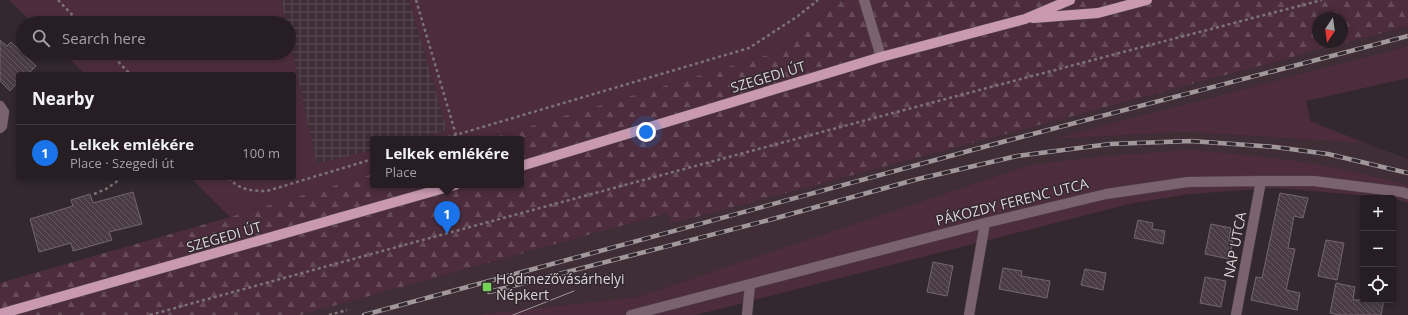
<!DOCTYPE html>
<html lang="en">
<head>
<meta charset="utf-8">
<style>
	body { margin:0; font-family:"Open Sans",sans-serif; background:#322b2f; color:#f1f3f6 }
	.controls { position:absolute; right:12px; bottom:12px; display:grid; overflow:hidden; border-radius:4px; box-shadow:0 2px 6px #0003 }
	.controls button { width:36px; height:36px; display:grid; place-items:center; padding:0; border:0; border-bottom:1px solid #423c40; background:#261e22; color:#f1f3f6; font:20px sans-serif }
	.compass { position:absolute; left:1312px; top:12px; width:36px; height:36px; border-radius:50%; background:#261e22; box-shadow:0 2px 6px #0003; rotate:193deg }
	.you { position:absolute; left:646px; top:132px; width:14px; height:14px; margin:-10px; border:3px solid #fff; border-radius:50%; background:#1a73e8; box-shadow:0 0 0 6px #1a73e833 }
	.badge { display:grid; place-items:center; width:26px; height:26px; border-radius:50%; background:#1a73e8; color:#fff; font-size:13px; font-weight:700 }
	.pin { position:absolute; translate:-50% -33px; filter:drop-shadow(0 1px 2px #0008) }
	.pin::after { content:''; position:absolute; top:21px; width:14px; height:12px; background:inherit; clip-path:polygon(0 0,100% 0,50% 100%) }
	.popup { position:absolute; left:370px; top:136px; width:154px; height:52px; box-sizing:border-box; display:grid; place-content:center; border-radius:4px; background:#261e22; filter:drop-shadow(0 1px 3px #0005); font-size:13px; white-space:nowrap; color:#a4a2a5 }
	.popup b { font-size:15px; color:#f1f3f6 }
	.popup::after { content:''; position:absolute; left:50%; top:100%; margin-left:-8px; border:8px solid transparent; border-top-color:#261e22 }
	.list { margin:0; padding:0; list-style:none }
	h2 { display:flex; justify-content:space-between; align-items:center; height:52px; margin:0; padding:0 16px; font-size:17px }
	h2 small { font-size:13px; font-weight:400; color:#a4a2a5 }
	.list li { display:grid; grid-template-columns:26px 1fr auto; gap:12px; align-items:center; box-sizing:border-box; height:56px; padding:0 16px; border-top:1px solid #423c40 }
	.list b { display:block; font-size:15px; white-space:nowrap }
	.list p { margin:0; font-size:13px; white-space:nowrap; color:#a4a2a5 }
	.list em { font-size:13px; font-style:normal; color:#a4a2a5 }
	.icon { flex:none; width:22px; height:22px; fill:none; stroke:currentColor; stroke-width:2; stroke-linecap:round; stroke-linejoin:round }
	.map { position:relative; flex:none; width:1408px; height:315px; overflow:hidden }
	.search { position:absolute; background:#261e22; box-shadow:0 2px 6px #0003; left:16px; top:16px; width:280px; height:44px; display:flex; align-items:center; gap:10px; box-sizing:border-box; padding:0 14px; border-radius:22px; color:#a4a2a5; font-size:15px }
	.panel { position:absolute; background:#261e22; box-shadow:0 2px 6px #0003; left:16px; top:72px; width:280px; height:108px; border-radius:4px }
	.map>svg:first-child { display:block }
	.built { fill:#3f2e36 }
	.industrial { fill:url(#industrial-grid) }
	.green { fill:#4d2d3d }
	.forest { fill:url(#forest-firs); fill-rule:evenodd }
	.building { fill:url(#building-back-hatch); stroke:#73666c }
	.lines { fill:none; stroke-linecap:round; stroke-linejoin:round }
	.minor-casing { stroke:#4d4448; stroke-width:11 }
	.major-casing { stroke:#4d4448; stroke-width:11 }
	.path { stroke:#7c7377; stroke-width:2.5; stroke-dasharray:3 3; stroke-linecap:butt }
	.minor { stroke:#7a636e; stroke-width:10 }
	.major { stroke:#c999b0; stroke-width:10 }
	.tram { stroke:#a1989c; stroke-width:1 }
	.rail-casing { stroke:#a1989c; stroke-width:4.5 }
	.rail { stroke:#32282d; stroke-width:3; stroke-dasharray:9; stroke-linecap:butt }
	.poi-dot { fill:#77d259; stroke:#32282d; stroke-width:1.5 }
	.labels { text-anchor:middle; stroke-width:3; stroke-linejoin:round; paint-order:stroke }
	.street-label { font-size:14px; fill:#dcd4d8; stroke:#32282d }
	.poi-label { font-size:14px; fill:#dcd4d8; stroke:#32282d; text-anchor:start }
</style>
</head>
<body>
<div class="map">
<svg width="1408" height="315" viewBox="0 0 1408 315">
	<defs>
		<pattern id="industrial-grid" width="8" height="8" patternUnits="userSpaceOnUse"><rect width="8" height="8" fill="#3f2e36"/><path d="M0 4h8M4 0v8" fill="none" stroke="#5a4b52"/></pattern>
		<pattern id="forest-firs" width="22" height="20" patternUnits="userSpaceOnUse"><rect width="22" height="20" fill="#4d2d3d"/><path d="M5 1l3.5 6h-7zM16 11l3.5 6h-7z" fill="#664b58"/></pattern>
		<pattern id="building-back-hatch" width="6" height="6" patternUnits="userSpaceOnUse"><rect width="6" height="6" fill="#493d43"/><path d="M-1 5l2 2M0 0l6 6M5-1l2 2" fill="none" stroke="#63585d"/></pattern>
	</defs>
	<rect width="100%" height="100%" fill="#32282d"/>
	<!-- built -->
	<path class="built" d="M 1408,26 L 1408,46 L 1056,139 L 1185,132 L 1365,143 L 1408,159 L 1408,185 L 1326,166 L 1030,165 L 637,297 L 475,315 L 301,315 L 667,213 L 671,224 Z"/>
	<!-- industrial -->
	<path class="industrial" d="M 281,0 L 409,0 L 447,130 L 414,139 L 373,139 L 373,150 L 317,165 L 289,37 L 289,23 L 286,23 Z"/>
	<!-- green -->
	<path class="green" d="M 9,0 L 281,0 L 286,23 L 33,23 Z
		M 409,0 L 845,0 L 839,1 L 784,50 L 488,139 L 414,139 L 447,130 Z
		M 289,37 L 317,164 L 373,150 L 373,174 L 230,217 L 191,178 L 294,178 L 294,74 L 85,74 L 63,53 L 289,53 Z
		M 1408,46 L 1408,78 L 1306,101 L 1310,121 L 1365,143 L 1185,132 L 1053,139 Z
		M 1190,150 C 1236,154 1282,158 1327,166 C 1354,172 1381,178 1408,185 L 1408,203 L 1393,198 L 1276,188 L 1189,194 L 1133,203 L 696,315 L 475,315 L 637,297 L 1030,165 L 1105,156 Z"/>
	<!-- forest -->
	<path class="forest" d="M 845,0 L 1408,0 L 1408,26 L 671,224 L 667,213 L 301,315 L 0,315 L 0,283 L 230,217 L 373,174 L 373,185 L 521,185 L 521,139 L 488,139 L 784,50 L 839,1 ZM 1318,18 L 1342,18 L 1342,42 L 1318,42 Z"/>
	<!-- building -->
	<path class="building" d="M 0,40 L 7,46 L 11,42 L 36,66 L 28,74 L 18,74 L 18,82 L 10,91 L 0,81 Z
		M 133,192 L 142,224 L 109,232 L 112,240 L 73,251 L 71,243 L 39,252 L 30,219 L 73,206 L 71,200 L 90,194 L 93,203 Z
		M 1280,193 L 1308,198 L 1303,218 L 1294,216 L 1288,248 L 1295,249 L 1286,290 L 1300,293 L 1297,310 L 1251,300 L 1256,277 L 1262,278 Z
		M 1138,220 L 1153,223 L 1152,229 L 1165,231 L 1163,244 L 1134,238 Z
		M 1211,224 L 1231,228 L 1229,240 L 1233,241 L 1229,259 L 1205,254 Z
		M 1326,240 L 1344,243 L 1337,280 L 1318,276 Z
		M 933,262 L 953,266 L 947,296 L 927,292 Z
		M 1003,268 L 1022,271 L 1021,276 L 1050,281 L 1047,298 L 999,289 Z
		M 1085,269 L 1106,273 L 1103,290 L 1081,285 Z
		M 1205,277 L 1226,281 L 1221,307 L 1200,303 Z
		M 1336,283 L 1355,287 L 1353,300 L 1384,300 L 1381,315 L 1339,315 L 1330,313 Z"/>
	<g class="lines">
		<!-- minor casing -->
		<g class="minor-casing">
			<path id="minor" d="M 864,0 L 881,57
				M 0,106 L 4,112 L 2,126 L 0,128
				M 631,315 L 985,223 L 1106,194 L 1188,182 L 1261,181 L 1314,181 L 1402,192 L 1408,194
				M 747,315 L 750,285
				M 969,315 L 985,223
				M 1236,315 L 1261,181"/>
		</g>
		<!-- major casing -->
		<g class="major-casing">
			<path id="major" d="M 1033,18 L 1098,13 L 1147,0
				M 521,166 L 881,57 L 1025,19 L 1070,0
				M 0,314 L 455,185"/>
		</g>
		<!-- path -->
		<path class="path" d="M 58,0 L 80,23
			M 416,0 L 456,135
			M 110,53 L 130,74
			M 442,139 L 749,48 L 798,16 L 818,0
			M 229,178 C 239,190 252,191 267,191 L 373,159
			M 94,194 L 106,189 L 122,178
			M 150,315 C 540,207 930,102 1322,0
			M 329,315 L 347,310"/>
		<!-- minor -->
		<use href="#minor" class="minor"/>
		<!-- major -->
		<use href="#major" class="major"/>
		<!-- tram -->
		<path class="tram" d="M 513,315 L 574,291"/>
		<!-- rail casing -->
		<g class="rail-casing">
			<path id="rail" d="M 489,292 L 769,220 L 918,179 L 1017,156 L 1110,144 L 1191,141 L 1275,147 L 1328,154 L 1408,173
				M 364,315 L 987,146 L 1408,36"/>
		</g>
		<!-- rail -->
		<use href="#rail" class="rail"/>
	</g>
	<!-- markers -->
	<rect class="poi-dot" x="482" y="282" width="10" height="10" rx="2"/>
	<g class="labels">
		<!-- street labels -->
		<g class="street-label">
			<text transform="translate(768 77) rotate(-17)" y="5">SZEGEDI ÚT</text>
			<text transform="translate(1012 202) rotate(-14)" y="5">PÁKOZDY FERENC UTCA</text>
			<text transform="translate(224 237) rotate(-16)" y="5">SZEGEDI ÚT</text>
			<text transform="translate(1235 245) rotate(-79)" y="5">NAP UTCA</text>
		</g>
		<!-- poi labels -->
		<g class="poi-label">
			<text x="496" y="284">Hódmezővásárhelyi<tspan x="496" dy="16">Népkert</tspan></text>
		</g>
	</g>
</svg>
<div class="controls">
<button>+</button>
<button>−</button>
<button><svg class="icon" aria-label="locate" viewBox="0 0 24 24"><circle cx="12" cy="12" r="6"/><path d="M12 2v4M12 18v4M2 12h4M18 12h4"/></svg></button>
</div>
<svg class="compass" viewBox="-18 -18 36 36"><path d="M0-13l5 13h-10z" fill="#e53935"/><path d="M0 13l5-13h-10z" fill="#a4a2a5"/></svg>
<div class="you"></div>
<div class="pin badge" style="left:447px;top:234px">1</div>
<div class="popup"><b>Lelkek emlékére</b>Place</div>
<div class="search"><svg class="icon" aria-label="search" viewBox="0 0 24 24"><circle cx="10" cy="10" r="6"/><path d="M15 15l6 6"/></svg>Search here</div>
<section class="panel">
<h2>Nearby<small></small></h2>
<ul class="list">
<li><span class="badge">1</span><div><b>Lelkek emlékére</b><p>Place · Szegedi út</p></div><em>100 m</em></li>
</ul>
</section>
</div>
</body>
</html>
